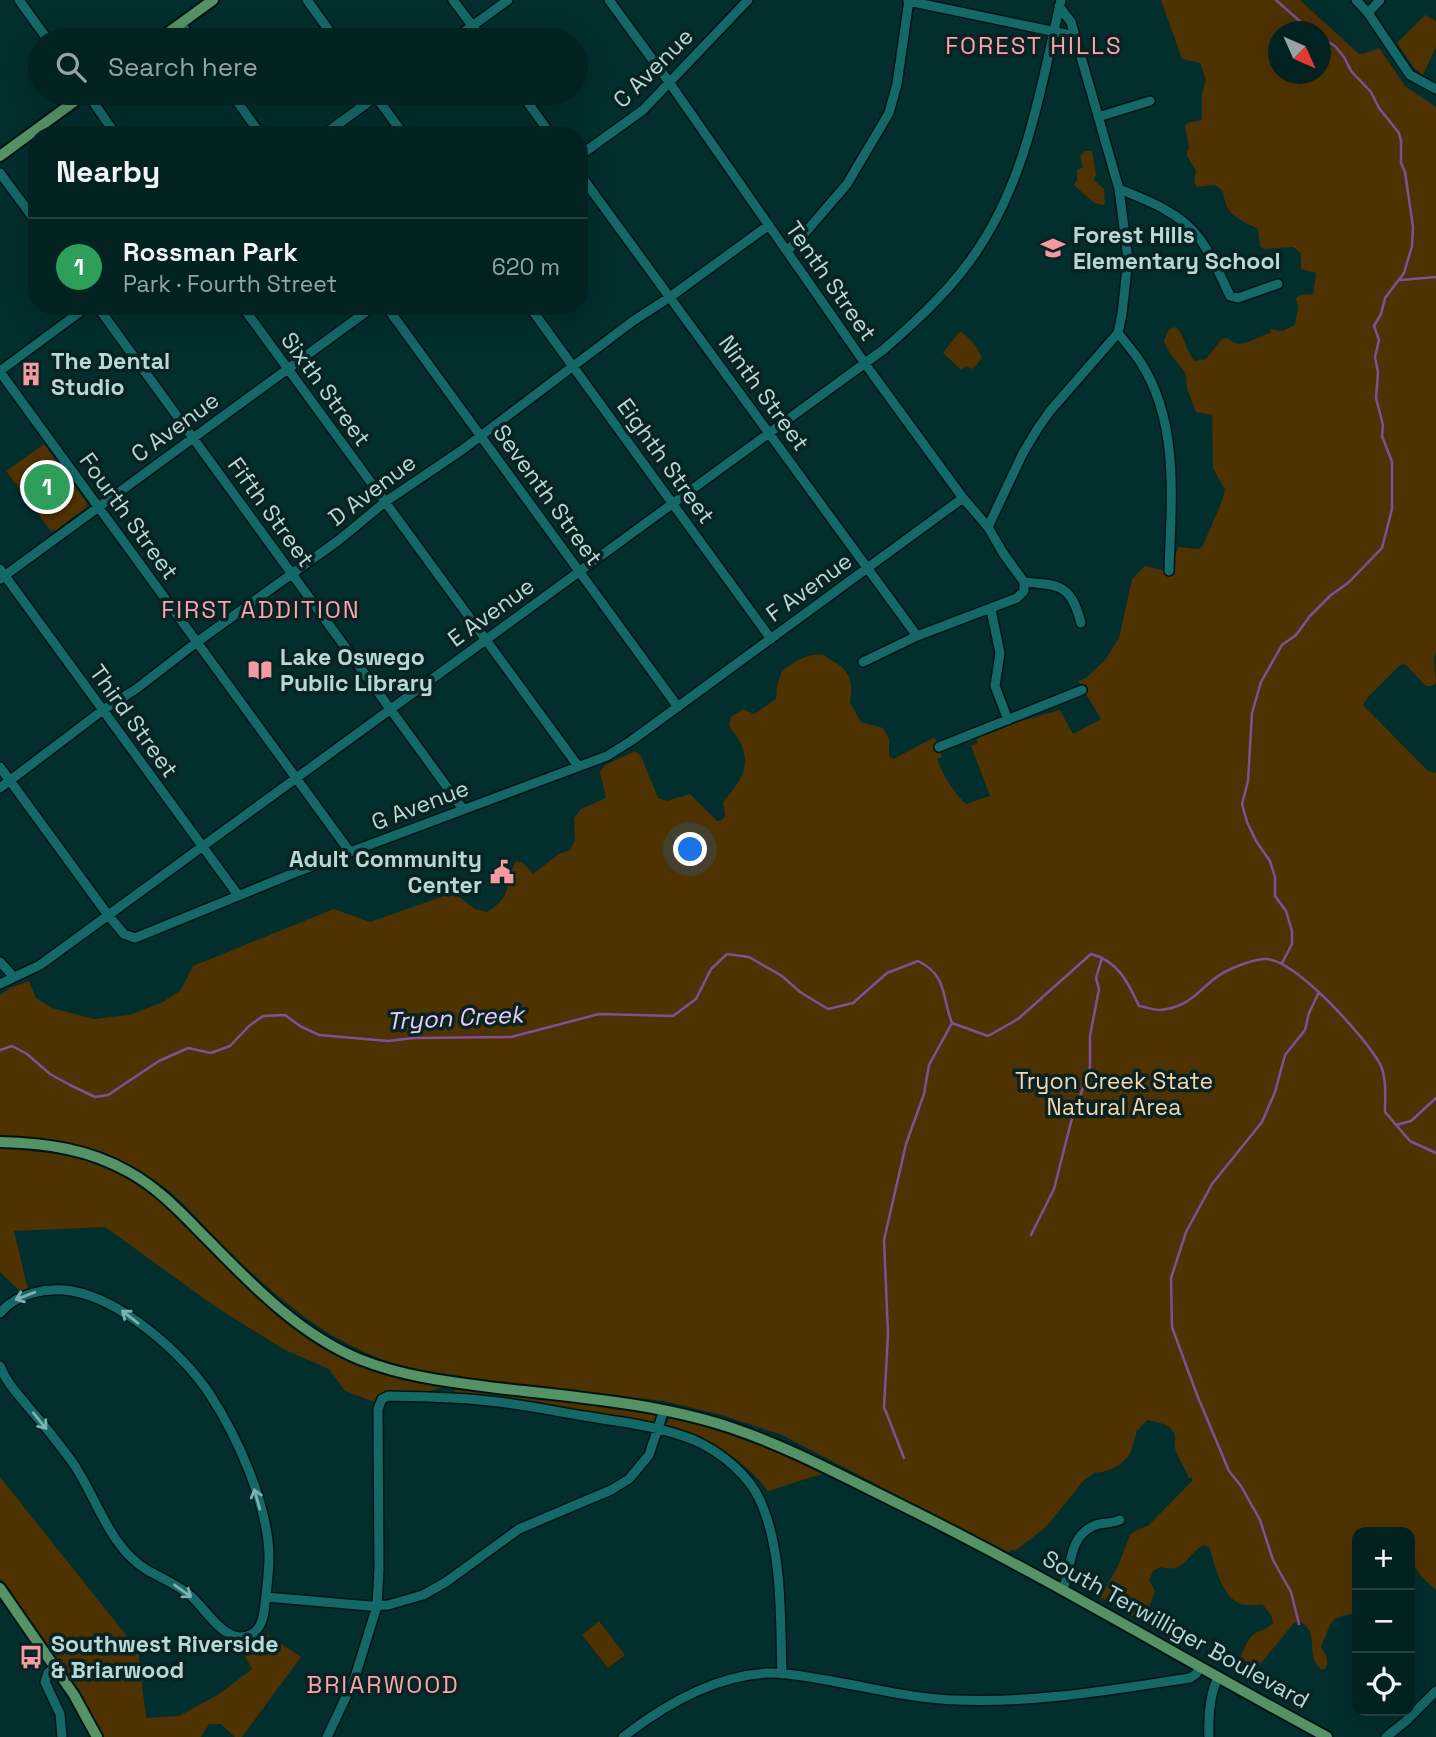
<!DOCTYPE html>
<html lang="en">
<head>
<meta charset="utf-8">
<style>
	body { margin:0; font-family:"Space Grotesk",sans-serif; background:#0c2a2a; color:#f1f3f6 }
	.controls { position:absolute; right:21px; bottom:21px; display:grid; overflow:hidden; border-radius:14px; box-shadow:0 7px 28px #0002 }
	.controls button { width:63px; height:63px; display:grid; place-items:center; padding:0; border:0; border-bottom:2px solid #233f40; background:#022222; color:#f1f3f6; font:35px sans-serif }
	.compass { position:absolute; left:1268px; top:21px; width:63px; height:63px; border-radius:50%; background:#022222; box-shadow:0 7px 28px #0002; rotate:135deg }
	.you { position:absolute; left:691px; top:850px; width:24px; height:24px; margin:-18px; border:5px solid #fff; border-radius:50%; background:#1a73e8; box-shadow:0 0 0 10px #1a73e833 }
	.badge { display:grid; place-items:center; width:46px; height:46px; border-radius:50%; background:#f49aa3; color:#fff; font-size:23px; font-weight:700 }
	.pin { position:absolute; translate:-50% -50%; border:4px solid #fff; box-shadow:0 2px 7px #0006 }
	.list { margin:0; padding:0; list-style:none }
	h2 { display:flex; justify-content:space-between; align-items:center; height:91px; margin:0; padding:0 28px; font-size:30px }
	h2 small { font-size:23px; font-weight:400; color:#96a4a5 }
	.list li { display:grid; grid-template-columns:46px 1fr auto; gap:21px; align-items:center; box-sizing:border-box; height:98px; padding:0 28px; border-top:2px solid #233f40 }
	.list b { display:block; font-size:26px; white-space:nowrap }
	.list p { margin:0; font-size:23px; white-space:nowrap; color:#96a4a5 }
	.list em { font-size:23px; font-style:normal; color:#96a4a5 }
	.icon { flex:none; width:38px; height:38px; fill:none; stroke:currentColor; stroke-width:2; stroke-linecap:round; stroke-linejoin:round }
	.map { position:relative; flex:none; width:1436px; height:1737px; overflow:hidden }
	.search { position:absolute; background:#022222; box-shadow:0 7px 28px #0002; left:28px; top:28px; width:560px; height:77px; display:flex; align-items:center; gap:18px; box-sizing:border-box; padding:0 24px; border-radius:38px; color:#96a4a5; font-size:26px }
	.panel { position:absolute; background:#022222; box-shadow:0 7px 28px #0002; left:28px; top:126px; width:560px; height:189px; border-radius:28px }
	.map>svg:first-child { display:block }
	.green { fill:#4f3201; fill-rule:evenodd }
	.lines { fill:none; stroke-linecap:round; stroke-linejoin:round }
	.stream { stroke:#814e9a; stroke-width:2.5 }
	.minor-casing { stroke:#001414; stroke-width:12 }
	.major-casing { stroke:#001414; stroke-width:14 }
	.minor { stroke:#146867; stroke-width:9 }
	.major { stroke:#559265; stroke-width:10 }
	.oneway { stroke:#7db1b0 }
	.labels { text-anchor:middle; stroke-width:7; stroke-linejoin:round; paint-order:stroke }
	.street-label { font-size:23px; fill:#b6d9d8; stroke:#0a2222 }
	.poi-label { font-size:23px; font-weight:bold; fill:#b6d9d8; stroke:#0a2222; text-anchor:start }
	.park-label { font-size:23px; fill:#f6d7af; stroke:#0a2222 }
	.neighbourhood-label { font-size:24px; letter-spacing:2px; fill:#f9a5ac; stroke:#0a2222 }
	.water-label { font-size:24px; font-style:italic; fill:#e9cef8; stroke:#0a2222 }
</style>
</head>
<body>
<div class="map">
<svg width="1436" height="1737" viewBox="0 0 1436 1737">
	<rect width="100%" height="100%" fill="#022e2d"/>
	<!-- green -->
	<path class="green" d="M 1161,0 L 1300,0 L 1359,54 L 1363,54 L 1379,48 L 1405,86 L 1436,107 L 1436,652 L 1434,659 L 1436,683 L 1431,686 L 1426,686 L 1405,664 L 1400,665 L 1369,696 L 1363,705 L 1428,771 L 1436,773 L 1436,1590 C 1412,1570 1410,1562 1410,1532 L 1357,1532 L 1357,1613 C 1327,1618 1333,1620 1321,1647 C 1326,1654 1330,1661 1325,1669 L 1321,1670 C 1304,1653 1321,1635 1301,1622 L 1294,1623 L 1252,1674 L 1248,1676 L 1238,1671 L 1237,1664 C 1242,1656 1246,1640 1254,1634 C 1261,1629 1264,1632 1273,1623 L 1271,1615 L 1263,1605 C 1256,1604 1248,1607 1241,1604 C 1222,1598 1215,1565 1209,1547 L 1204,1545 C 1185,1554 1188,1574 1160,1567 L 1153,1571 L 1149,1580 L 1155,1591 L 1150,1605 L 1152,1616 L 1148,1621 L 1129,1615 L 1100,1597 L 1118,1566 L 1130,1535 L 1137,1530 L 1149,1525 L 1193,1480 L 1191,1477 L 1189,1479 C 1186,1468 1177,1458 1175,1448 C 1174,1444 1176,1440 1175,1436 C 1172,1424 1157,1422 1147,1420 L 1137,1431 L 1130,1454 L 1121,1464 L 1107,1471 L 1095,1473 L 1084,1480 L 1046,1527 L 1015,1551 L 1012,1549 L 1008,1553 L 782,1435 L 722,1415 L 664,1401 L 431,1374 C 341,1354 287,1308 222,1244 C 204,1226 178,1195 157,1182 C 124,1161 81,1144 43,1139 C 29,1138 14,1138 0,1138 L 0,995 L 10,988 L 29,981 L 36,998 L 52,1008 L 94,1019 L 129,1015 L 161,1003 L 180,991 L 193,966 L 334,909 L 370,922 L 447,895 L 457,895 L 475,909 L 487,912 C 513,897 505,882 516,861 L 523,863 L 533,874 L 559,854 L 570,850 L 575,840 L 574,818 L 581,809 L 606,798 L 600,772 L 605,765 L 635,751 L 641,756 L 658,798 L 667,801 L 690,794 L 717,821 L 722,820 L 725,815 L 723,802 C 747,774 755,758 729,726 L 731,717 L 743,709 L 754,714 L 776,699 L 777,685 L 782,671 C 792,663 809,652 823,655 C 826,656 829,659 833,661 C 851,671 853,683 850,703 L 861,722 L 883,728 L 889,739 L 889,756 L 893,759 L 935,737 L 942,757 L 937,759 C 943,775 954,793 966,804 L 990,796 L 971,746 L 978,743 L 976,739 L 1018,722 L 1060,710 L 1073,734 L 1101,719 L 1078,681 L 1086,678 L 1105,660 L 1119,638 L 1132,579 L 1145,566 L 1171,572 L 1178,547 L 1199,549 L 1203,546 C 1210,527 1220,510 1225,490 L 1213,468 L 1212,415 L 1196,412 L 1187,389 L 1186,374 L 1169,352 L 1164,341 L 1169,329 L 1176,327 C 1185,336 1185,350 1195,361 L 1206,359 L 1222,339 L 1228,338 C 1242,352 1255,336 1271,333 L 1270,329 L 1282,331 L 1295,325 L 1298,307 L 1296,298 L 1300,295 L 1313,294 L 1316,273 L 1301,269 L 1301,253 L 1293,247 L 1264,249 L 1260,246 L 1258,229 C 1237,218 1226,216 1223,191 L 1215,185 L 1197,187 L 1194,182 L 1196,171 L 1186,154 L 1189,148 L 1185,126 L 1187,123 L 1202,120 L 1202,94 L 1206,80 L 1200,63 L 1182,59 ZM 1278,32 L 1320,32 L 1320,74 L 1278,74 Z
		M 1425,15 L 1436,21 L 1436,47 L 1423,75 L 1414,68 L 1397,43 Z
		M 1085,151 L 1092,151 L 1096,174 L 1094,180 L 1104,189 L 1105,203 L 1103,205 L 1094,203 L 1074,185 L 1077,180 L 1077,170 L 1083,167 L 1080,156 Z
		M 960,331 C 971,339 977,346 982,358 L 973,369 L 966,366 L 961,370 L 943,353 Z
		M 44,444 L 87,503 L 86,508 L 55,531 L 50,530 L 6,471 Z
		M 0,1148 L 58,1154 L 87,1161 L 128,1178 L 171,1209 L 281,1316 L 397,1376 L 444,1387 L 380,1404 L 345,1391 L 329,1369 L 285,1350 L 216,1307 L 105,1227 L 14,1231 L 28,1290 L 21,1292 L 0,1272 Z
		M 455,1388 L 652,1411 L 656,1417 L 655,1425 L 454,1395 Z
		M 670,1416 C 725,1428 775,1448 825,1473 L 768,1491 C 741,1456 707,1438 666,1426 Z
		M 0,1477 L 138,1650 L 146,1718 L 179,1716 L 219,1694 L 252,1669 L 240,1647 L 243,1639 L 250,1638 L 262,1631 L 301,1657 L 242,1737 L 235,1737 L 221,1724 L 209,1724 L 201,1737 L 104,1737 L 79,1690 L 0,1578 Z
		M 599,1621 L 625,1655 L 608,1668 L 582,1635 Z"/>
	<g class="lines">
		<!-- stream -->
		<path class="stream" d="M 1276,0 L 1312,32
			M 1401,280 L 1436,277
			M 1282,963 L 1292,944 L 1292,931 L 1286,911 L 1275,896 L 1275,877 L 1270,861 L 1256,841 L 1247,822 L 1242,804 L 1248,781 L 1252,713 L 1261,682 L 1282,645 L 1296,635 L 1310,616 L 1331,595 L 1348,583 L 1382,548 L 1392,509 L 1392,462 L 1382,436 L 1383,425 L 1376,398 L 1378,372 L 1375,357 L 1379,340 L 1374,326 L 1381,314 L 1385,298 L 1404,273 L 1412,246 L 1413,227 L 1405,172 L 1401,163 L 1401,141 L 1399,133 L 1379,108 L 1371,92 L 1351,71 L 1344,57 L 1335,46 L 1320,37
			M 0,1050 L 12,1046 L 27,1054 L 50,1074 L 70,1085 L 95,1097 L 108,1095 L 159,1061 L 188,1048 L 211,1053 L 230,1046 L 249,1026 L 263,1016 L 285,1015 L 300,1026 L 319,1035 L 388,1041 L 414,1038 L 511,1037 L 599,1014 L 673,1016 L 696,999 L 711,969 L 727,954 L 749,957 L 782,976 L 800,992 L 828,1009 L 853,1003 L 887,973 L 918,961 C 948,976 941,995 952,1023 L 988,1036 L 1018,1019 L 1091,954 C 1118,961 1128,982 1139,1006 C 1145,1007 1154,1010 1160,1010 C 1186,1008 1196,994 1214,979 C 1225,970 1250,960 1264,959 C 1294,957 1366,1038 1380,1064 C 1387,1078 1385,1097 1385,1112 L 1410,1141 L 1436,1153
			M 1396,1125 L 1411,1121 L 1436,1098
			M 1031,1235 L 1054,1189 L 1071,1122 L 1090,1068 L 1090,1036 L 1099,989 L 1096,978 L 1102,958
			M 904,1458 L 884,1407 L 888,1334 L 884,1240 L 906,1144 L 924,1094 L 929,1065 L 952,1023
			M 1299,1624 L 1291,1592 L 1273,1560 L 1260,1520 L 1241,1486 L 1229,1471 L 1197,1395 L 1172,1327 L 1171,1278 L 1186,1232 L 1212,1184 L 1262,1122 L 1275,1092 L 1285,1055 L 1305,1030 L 1309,1013 L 1319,992"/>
		<!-- minor casing -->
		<g class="minor-casing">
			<path id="minor" d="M 19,0 L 48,40
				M 307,0 L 336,40
				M 453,0 L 483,40
				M 609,0 L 669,82 L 871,372 L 963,498 L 988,527 L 1003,553 L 1024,582
				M 1356,0 L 1368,13 L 1410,75 L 1436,89
				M 908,1 L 1066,34 L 1076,41
				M 1368,13 L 1380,0
				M 181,24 L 193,40
				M 453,40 L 508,0
				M 87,93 L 116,135
				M 231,93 L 261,135
				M 521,93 L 551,135
				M 374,94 L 404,135
				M 1098,117 L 1150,101
				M 323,135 L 381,93
				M 579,156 L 643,110 L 748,0
				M 0,173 L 37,223
				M 579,173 L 917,636
				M 1119,189 C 1147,200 1181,213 1199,238 C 1212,255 1221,277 1230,296 L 1238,298 L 1278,284
				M 787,251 L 804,234 L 847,184 L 889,113 L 897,84 L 909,0
				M 97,306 L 463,809
				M 242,306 L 578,766
				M 386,306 L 678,707
				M 529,306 L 771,639
				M 1118,333 C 1126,343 1134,352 1141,363 C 1180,424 1171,502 1169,571
				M 0,371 L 88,306
				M 0,372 L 350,852
				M 988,527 L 1023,453 L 1038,428 L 1050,411 L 1118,333 L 1122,314 L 1128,259 L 1119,189 L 1071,22 L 1059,6
				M 0,569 L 238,895
				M 0,579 L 374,306
				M 1024,582 C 1061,585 1071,585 1081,623
				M 991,610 L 1000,653 L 995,686 L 1008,720
				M 863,662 L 917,636 L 1017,598 L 1024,591 L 1024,582
				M 939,747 L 1082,690
				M 0,767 L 108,915 L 124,934 L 135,938 L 294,873 L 607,756 L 631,741 L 963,498
				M 0,788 L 103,710 L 136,689 L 197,642 L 339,540 L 385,502 L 462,450 L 633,321 L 670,297 L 769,225
				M 0,962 L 14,977
				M 0,984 L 40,965 L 883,350 C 914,323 945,295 969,262 C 1026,186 1040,90 1061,0
				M 0,1313 C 17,1293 47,1287 72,1291 C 122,1300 181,1352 209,1393 C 237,1436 268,1504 269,1556 C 269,1571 267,1588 265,1603 C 264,1619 260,1637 240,1637 C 221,1636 205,1609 192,1597 C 179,1585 163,1579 147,1570 C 109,1547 97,1498 73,1463 C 59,1444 45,1426 30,1409 C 18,1394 7,1384 0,1366
				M 1063,1589 C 1073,1566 1067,1539 1093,1526 C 1102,1522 1111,1524 1120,1520
				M 266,1597 L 370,1606 L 388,1605 L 423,1595 L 446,1582 L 519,1529 L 611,1490 L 629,1479 L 649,1455 L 664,1410
				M 55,1667 L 48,1673 L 45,1682 L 60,1714 L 62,1737
				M 327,1737 L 354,1680 L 377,1606 L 379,1569 L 378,1409 L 382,1399 L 388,1396 C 422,1397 456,1397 489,1401 C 521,1404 553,1411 584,1416 C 621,1422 659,1426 694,1440 C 721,1452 751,1476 762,1505 C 783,1555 780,1620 782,1674
				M 623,1737 C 664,1705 713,1676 767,1673 C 784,1672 802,1676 820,1679 C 865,1686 911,1699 957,1700 C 1038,1703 1110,1690 1190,1678 L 1196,1674 L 1200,1667
				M 1209,1737 C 1208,1716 1209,1696 1218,1677
				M 1386,1737 L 1406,1721 L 1436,1691"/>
		</g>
		<!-- major casing -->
		<g class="major-casing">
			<path id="major" d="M 158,40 L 213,0
				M 0,156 L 86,93
				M 0,1142 C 45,1143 89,1149 129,1172 C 160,1189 183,1215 208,1240 C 252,1285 299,1334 359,1359 C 404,1377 450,1382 497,1388 C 576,1397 657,1403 732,1428 C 788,1447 842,1476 895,1502 C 1042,1574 1182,1659 1327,1737
				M 0,1588 L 74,1695 L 97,1737"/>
		</g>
		<!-- minor -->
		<use href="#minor" class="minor"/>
		<!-- major -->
		<use href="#major" class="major"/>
	</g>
	<!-- one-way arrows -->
	<defs><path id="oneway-shaft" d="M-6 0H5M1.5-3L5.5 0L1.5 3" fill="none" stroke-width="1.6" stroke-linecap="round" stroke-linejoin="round" transform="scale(1.75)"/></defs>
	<g class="oneway">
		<use href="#oneway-shaft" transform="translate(25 1296) rotate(159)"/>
		<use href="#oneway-shaft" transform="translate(130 1317) rotate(-142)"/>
		<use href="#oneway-shaft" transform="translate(40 1421) rotate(51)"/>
		<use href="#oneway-shaft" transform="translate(257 1499) rotate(-106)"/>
		<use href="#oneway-shaft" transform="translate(183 1591) rotate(36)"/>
	</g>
	<!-- icons -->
	<defs>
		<g id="school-bare" transform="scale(1.89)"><path d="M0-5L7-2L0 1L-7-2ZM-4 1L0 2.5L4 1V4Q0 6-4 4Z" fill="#f49aa3" stroke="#0a2222" stroke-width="2.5" paint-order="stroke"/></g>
		<g id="building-bare" transform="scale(1.89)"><path d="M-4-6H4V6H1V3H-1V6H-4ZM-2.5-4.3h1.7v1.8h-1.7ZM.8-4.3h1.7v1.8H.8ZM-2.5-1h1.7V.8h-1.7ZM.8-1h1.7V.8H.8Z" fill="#f49aa3" stroke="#0a2222" stroke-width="2.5" paint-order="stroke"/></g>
		<g id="library-bare" transform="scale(1.89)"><path d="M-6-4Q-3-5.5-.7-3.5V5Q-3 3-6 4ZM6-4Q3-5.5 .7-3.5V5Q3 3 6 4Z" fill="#f49aa3" stroke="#0a2222" stroke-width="2.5" paint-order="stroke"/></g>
		<g id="civic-bare" transform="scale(1.89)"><path d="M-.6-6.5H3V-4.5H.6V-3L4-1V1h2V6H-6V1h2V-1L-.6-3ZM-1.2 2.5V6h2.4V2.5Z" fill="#f49aa3" stroke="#0a2222" stroke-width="2.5" paint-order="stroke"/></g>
		<g id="bus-bare" transform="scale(1.89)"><path d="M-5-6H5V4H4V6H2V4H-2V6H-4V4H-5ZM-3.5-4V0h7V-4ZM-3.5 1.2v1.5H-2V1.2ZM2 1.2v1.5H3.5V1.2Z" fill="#f49aa3" stroke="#0a2222" stroke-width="2.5" paint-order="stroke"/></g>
	</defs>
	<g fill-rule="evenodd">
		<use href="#school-bare" x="1053" y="248"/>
		<use href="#building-bare" x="31" y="374"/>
		<use href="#library-bare" x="260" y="670"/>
		<use href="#civic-bare" x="502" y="872"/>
		<use href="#bus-bare" x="31" y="1657"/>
	</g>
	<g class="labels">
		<!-- street labels -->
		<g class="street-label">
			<text transform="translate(653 68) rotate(-45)" y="8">C Avenue</text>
			<text transform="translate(831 281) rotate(55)" y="8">Tenth Street</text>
			<text transform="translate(326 389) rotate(54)" y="8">Sixth Street</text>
			<text transform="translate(764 393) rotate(54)" y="8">Ninth Street</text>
			<text transform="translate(175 427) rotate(-36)" y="8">C Avenue</text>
			<text transform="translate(666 461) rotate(54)" y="8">Eighth Street</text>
			<text transform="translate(372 490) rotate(-37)" y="8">D Avenue</text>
			<text transform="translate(548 495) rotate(54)" y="8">Seventh Street</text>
			<text transform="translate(271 512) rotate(54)" y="8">Fifth Street</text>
			<text transform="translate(129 516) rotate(54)" y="8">Fourth Street</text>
			<text transform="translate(809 587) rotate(-36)" y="8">F Avenue</text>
			<text transform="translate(491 612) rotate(-36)" y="8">E Avenue</text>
			<text transform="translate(134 721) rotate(54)" y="8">Third Street</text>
			<text transform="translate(420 805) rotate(-21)" y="8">G Avenue</text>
			<text transform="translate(1176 1629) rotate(29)" y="8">South Terwilliger Boulevard</text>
		</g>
		<!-- poi labels -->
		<g class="poi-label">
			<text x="1073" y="243">Forest Hills<tspan x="1073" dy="26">Elementary School</tspan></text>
			<text x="51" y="369">The Dental<tspan x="51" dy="26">Studio</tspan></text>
			<text x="280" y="665">Lake Oswego<tspan x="280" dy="26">Public Library</tspan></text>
			<text x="482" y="867" text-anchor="end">Adult Community<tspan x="482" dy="26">Center</tspan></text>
			<text x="51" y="1652">Southwest Riverside<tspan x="51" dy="26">&amp; Briarwood</tspan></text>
		</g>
		<!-- park labels -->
		<g class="park-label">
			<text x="1114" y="1089">Tryon Creek State<tspan x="1114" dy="26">Natural Area</tspan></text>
		</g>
		<!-- neighbourhood labels -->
		<g class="neighbourhood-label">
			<text x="1034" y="54">FOREST HILLS</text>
			<text x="261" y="618">FIRST ADDITION</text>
			<text x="383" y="1693">BRIARWOOD</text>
		</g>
		<!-- water labels -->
		<g class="water-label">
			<text transform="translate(455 1018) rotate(-3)" y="8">Tryon Creek</text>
		</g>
	</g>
</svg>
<div class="controls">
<button>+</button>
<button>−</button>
<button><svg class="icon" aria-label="locate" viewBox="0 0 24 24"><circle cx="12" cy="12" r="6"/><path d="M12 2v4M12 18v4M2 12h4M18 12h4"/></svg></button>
</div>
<svg class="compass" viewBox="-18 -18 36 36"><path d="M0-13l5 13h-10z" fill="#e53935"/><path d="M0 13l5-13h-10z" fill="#96a4a5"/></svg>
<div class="you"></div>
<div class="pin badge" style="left:47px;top:487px;background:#2e9e5b">1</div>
<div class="search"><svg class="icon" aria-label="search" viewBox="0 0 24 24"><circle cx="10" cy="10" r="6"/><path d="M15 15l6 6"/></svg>Search here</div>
<section class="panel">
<h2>Nearby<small></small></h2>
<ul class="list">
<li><span class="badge" style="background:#2e9e5b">1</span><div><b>Rossman Park</b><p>Park · Fourth Street</p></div><em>620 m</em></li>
</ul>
</section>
</div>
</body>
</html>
